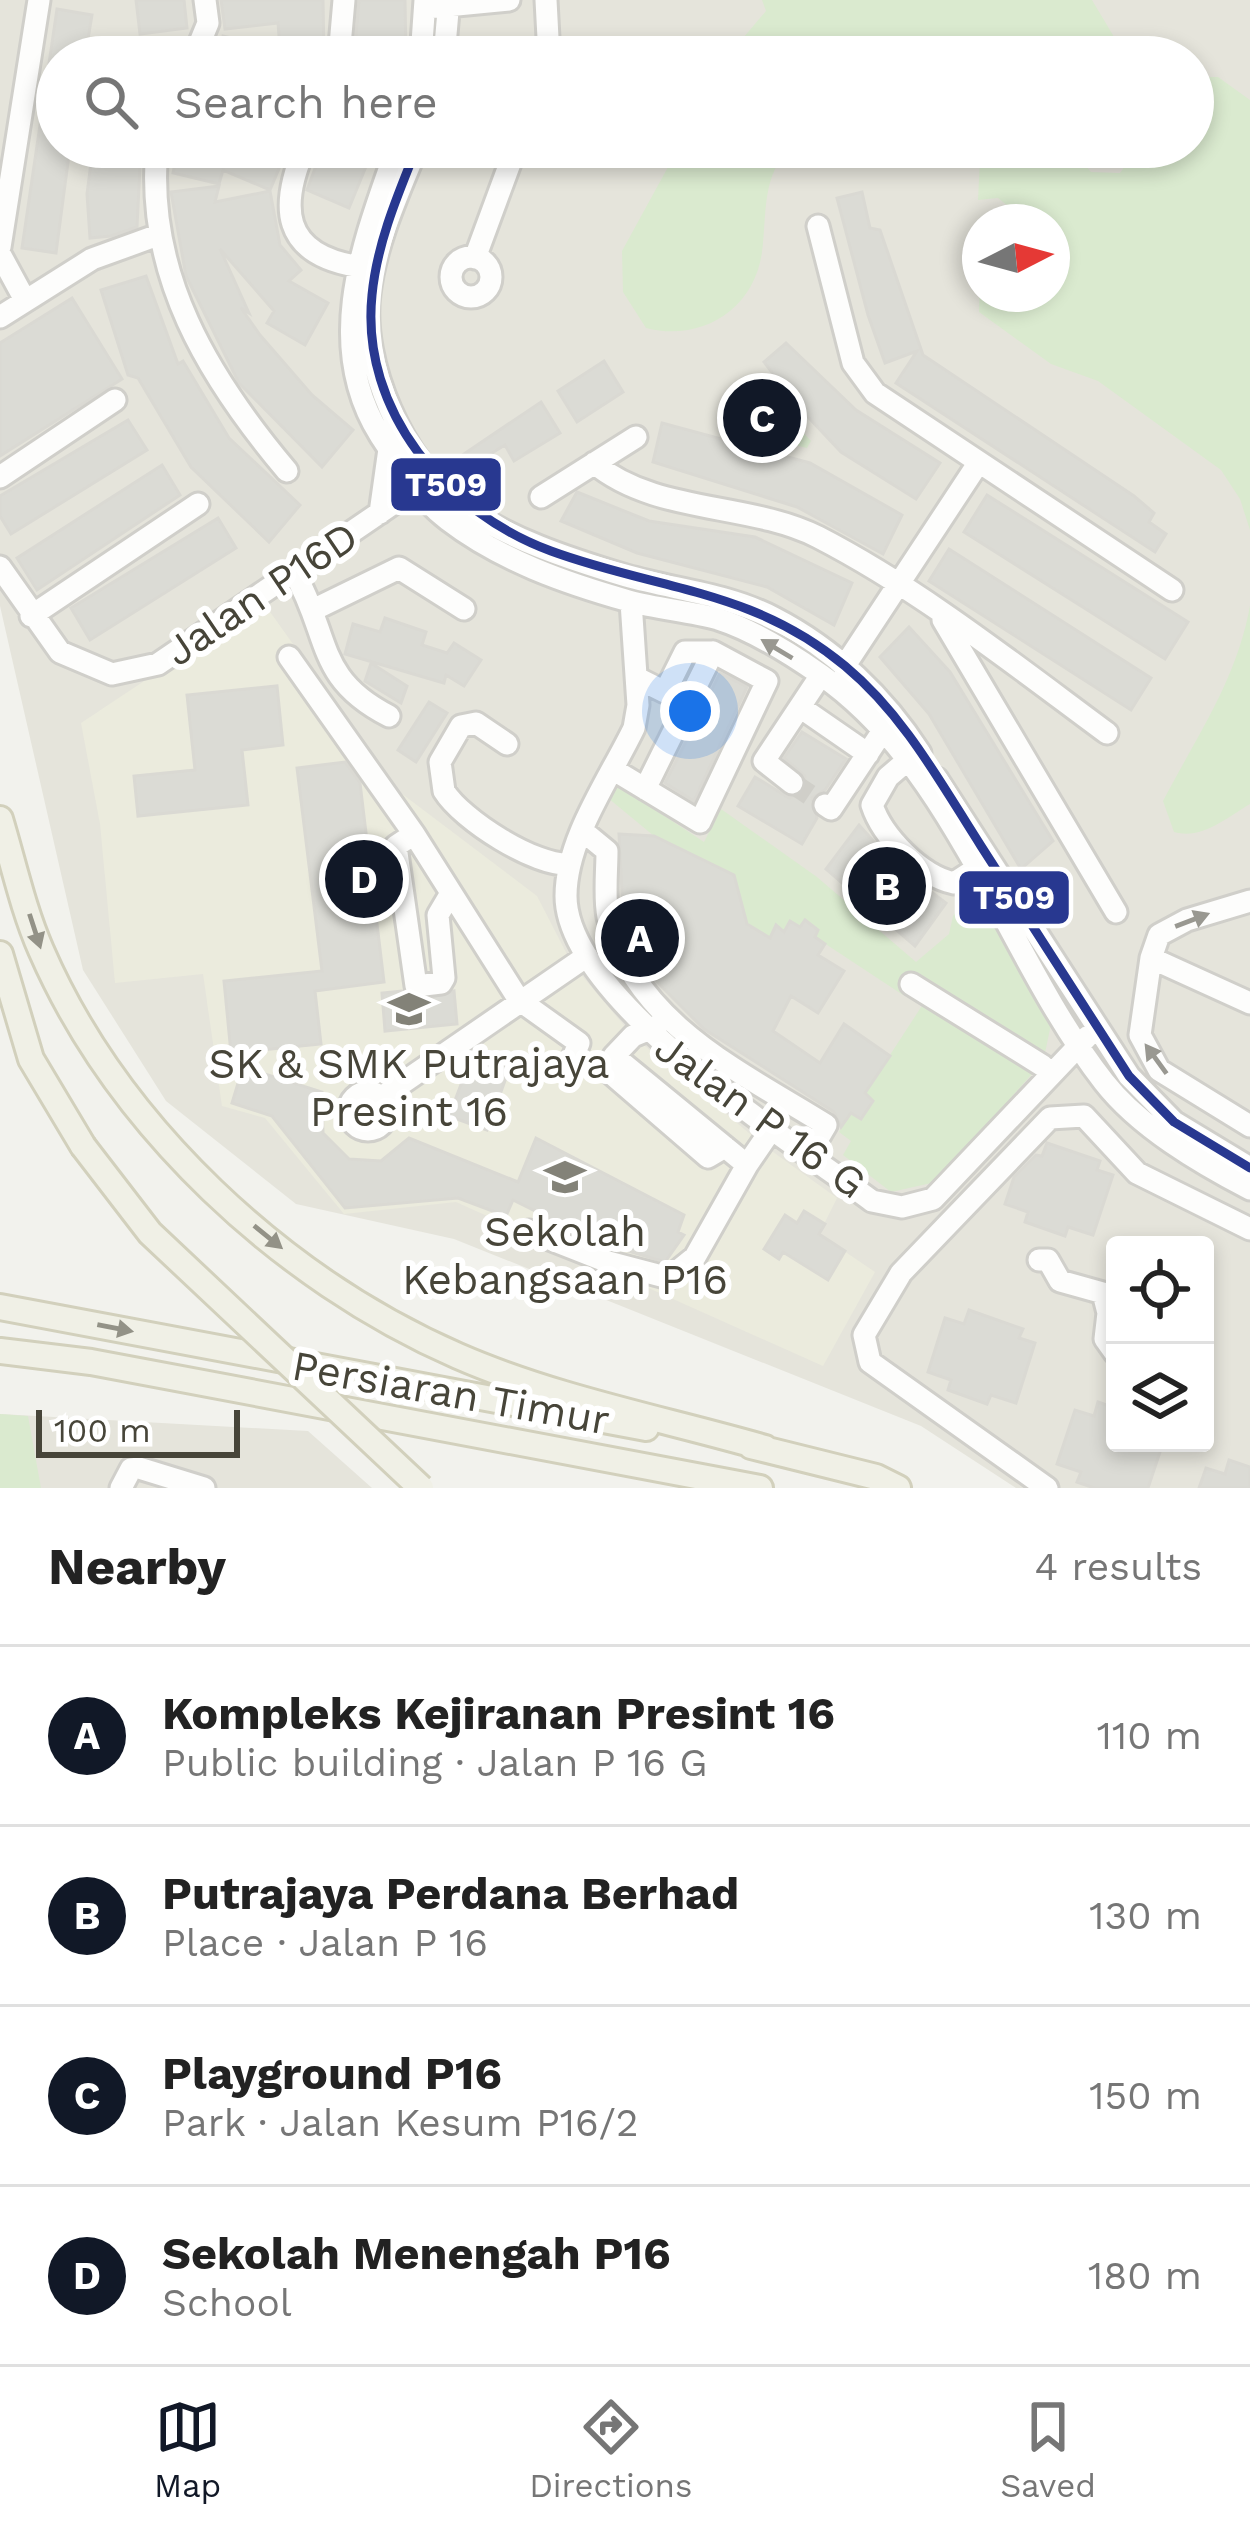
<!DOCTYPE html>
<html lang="en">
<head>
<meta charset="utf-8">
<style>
	body { margin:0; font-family:"Work Sans",sans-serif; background:#f6f6f6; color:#222 }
	.controls { position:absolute; right:36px; bottom:36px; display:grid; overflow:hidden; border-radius:12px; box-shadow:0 6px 18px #0003 }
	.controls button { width:108px; height:108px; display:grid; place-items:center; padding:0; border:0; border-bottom:3px solid #e0e0e0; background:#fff; color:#222; font:60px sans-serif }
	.compass { position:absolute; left:962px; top:204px; width:108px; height:108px; border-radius:50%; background:#fff; box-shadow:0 6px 18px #0003; rotate:84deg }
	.scale { position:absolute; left:36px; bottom:30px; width:204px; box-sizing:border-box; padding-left:12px; border:6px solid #474539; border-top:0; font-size:33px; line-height:42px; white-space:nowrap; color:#474539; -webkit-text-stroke:9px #fff; paint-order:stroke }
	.you { position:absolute; left:690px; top:711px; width:42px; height:42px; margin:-30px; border:9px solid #fff; border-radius:50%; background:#1a73e8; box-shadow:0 0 0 18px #1a73e833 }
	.badge { display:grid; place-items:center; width:78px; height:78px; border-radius:50%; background:#111827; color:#fff; font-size:39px; font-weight:700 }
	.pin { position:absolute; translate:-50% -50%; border:6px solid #fff; box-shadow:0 3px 12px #0006 }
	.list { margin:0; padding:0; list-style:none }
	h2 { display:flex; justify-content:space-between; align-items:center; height:156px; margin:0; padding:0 48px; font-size:51px }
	h2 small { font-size:39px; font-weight:400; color:#767676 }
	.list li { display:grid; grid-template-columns:78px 1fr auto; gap:36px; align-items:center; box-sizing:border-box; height:180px; padding:0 48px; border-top:3px solid #e0e0e0 }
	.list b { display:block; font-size:45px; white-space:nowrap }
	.list p { margin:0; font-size:39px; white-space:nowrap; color:#767676 }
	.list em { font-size:39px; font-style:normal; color:#767676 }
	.icon { flex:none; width:66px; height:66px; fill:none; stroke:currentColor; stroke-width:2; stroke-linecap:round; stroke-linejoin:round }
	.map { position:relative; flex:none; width:1250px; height:1488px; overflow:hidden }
	.search { position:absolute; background:#fff; box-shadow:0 6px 18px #0003; left:36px; right:36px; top:36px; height:132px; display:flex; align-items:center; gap:30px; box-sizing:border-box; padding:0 42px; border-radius:66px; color:#767676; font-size:45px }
	.sheet { height:876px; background:#fff }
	nav { display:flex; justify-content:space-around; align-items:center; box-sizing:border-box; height:168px; border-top:3px solid #e0e0e0; background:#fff; font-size:33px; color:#767676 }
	nav a { display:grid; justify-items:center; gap:6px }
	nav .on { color:#111827 }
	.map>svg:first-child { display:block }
	.residential { fill:#e5e4db; fill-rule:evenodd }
	.education { fill:#ebebdd }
	.green { fill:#daeacf }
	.building { fill:#dbdbd5; stroke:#dad9d3; stroke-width:3 }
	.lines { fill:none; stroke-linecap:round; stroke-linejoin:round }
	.minor-tunnel { stroke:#d0cfc9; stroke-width:21; stroke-dasharray:21 10; stroke-linecap:butt }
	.minor-casing { stroke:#d0cfca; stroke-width:27 }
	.major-casing { stroke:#d2d0bc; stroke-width:30 }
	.minor { stroke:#fdfdfc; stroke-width:21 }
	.major { stroke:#f0f0e6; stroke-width:24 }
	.major-bridge-casing { stroke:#d2d0bc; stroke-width:30; stroke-linecap:butt }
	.major-bridge { stroke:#f0f0e6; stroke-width:24 }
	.bus-1-casing { stroke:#fff; stroke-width:18 }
	.bus-1 { stroke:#283890; stroke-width:9 }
	.oneway { fill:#999891 }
	.oneway2 { fill:#939287 }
	.labels { text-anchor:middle; stroke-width:12; stroke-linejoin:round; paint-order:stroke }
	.street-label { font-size:42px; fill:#474539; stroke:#fff }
	.poi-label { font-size:42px; fill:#474539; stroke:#fff }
	.line-badge { stroke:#fff; stroke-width:4.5 }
	.badge-label { font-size:33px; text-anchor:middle; font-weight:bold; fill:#fff }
</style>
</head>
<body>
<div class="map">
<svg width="1250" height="1488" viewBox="0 0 1250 1488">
	<rect width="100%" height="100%" fill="#f2f2ed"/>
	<!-- residential -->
	<path class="residential" d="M 0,0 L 1250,0 L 1250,1488 L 1016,1488 L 921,1426 L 454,1239 L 296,1204 L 166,1101 L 83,970 L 0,606 ZM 57,57 L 1193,57 L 1193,147 L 57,147 ZM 980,222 L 1052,222 L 1052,294 L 980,294 ZM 1115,1245 L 1205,1245 L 1205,1443 L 1115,1443 Z
		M 0,1414 L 308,1431 L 372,1488 L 0,1488 Z"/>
	<!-- education -->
	<path class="education" d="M 263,602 L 397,790 L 537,896 L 572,964 L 633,1036 L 762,1144 L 837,1198 L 819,1234 L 875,1272 L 823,1366 L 456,1202 L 344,1214 L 265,1118 L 222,1106 L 203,974 L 115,983 L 100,824 L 81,723 Z"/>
	<!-- green -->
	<path class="green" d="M 762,0 L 1092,0 L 1126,57 L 727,57 L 766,11 Z
		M 1199,77 L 1218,77 L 1250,100 L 1250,530 L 1240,499 L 1221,470 L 1098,381 L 1051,364 L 979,312 L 980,276 L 980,294 L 1052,294 L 1052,222 L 1028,222 L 998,198 L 978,200 L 980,159 L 975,147 L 1069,147 L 1091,172 L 1120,173 L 1139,147 L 1193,147 L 1193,82 Z
		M 679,147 L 792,147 C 761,173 767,215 762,252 C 754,311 700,342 646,328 L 623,292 L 622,251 Z
		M 765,392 L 811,441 L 807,448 L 726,428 Z
		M 1250,606 L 1250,804 C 1226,818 1202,840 1174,832 L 1163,801 C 1198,734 1236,681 1250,606 Z
		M 616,784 L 704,842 L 721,809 L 817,877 L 916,962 L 949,934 L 953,916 L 971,892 L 967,888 L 978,885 L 1051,1024 L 1044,1058 L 913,981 L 903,995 L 815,937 L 818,930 L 806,921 L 800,927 L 790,922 L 784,932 L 776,926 L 770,938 L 747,924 L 734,875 L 654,836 L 608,798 Z
		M 927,998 L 1040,1065 L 936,1182 L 891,1192 L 843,1155 L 851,1141 L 839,1132 L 851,1113 L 861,1119 L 873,1102 L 864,1095 Z
		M 0,1414 L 28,1416 L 41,1488 L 0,1488 Z"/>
	<!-- building -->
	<path class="building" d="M 136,0 L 184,0 L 187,28 L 140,34 Z
		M 221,0 L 323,0 L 324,57 L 218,57 L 223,36 L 280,49 L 278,23 L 225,29 Z
		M 359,0 L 405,0 L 406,57 L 354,57 Z
		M 57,9 L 92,15 L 85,57 L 57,57 L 57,147 L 70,147 L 56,253 L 22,248 Z
		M 93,147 L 141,147 L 137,227 L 111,236 L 90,238 L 87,194 Z
		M 179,147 L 288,147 L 270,190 L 223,170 L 219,184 L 173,173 Z
		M 323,147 L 374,147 L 349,208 L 307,190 Z
		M 219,186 L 215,202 L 270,191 L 280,245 L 301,270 L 289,281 L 328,303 L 305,345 L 267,323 L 274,311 L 220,249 L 249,313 L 241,308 L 260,335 L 312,395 L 353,430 L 322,467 L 239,383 L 186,276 L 171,192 Z
		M 862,192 L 870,228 L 880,230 L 923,355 L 1134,496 L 1154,513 L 1149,522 L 1166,534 L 1155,552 L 896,383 L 917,351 L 885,363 L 868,315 L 837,198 Z
		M 146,276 L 178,364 L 183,361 L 229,438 L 300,505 L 269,542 L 191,467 L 138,378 L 128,375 L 101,290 Z
		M 72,298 L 122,379 L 0,456 L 0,343 Z
		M 786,343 L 856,410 L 940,463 L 916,499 L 841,452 L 795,403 L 764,362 Z
		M 604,361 L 623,392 L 577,422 L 558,391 Z
		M 541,402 L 560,433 L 514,461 L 505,445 L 467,468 L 461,456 Z
		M 128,420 L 147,450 L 11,534 L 0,516 L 0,496 Z
		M 662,423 L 810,463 L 902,515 L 883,554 L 797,507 L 653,462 Z
		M 162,465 L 180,495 L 37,590 L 17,558 Z
		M 577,492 L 649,521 L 755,537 L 852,583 L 834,625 L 767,587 L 637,553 L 561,521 Z
		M 987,495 L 1188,622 L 1165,659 L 964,532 Z
		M 218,518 L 236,548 L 90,640 L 71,608 Z
		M 949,549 L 1151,678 L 1131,710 L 929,581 Z
		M 385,618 L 426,632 L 422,645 L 447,653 L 454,643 L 481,660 L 464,686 L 446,675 L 444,683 L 345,654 L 353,624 L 380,632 Z
		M 909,627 L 950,672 L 1053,841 L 1021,869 L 929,714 L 880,657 Z
		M 371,663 L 407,686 L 401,703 L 365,681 Z
		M 720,673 L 747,687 L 694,801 L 665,783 Z
		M 277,686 L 283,745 L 242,750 L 248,805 L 138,816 L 134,776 L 195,770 L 187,695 Z
		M 429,702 L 447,713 L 416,762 L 398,750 Z
		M 802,732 L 846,759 L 825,790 L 812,798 L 817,818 L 802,844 L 738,806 L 755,777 L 789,798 L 803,793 L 805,776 L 784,758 Z
		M 345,762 L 360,783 L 384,982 L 315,991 L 321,1044 L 231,1053 L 224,981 L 322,971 L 297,768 Z
		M 859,825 L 894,864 L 946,903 L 915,946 L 826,869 Z
		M 619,834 L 654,836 L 734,875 L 747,924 L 770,938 L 776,925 L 784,932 L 790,921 L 800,927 L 805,920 L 818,930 L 815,937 L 825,944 L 818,955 L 844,971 L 818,1013 L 791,996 L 773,1031 L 820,1063 L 844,1024 L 890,1056 L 865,1093 L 873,1101 L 861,1119 L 851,1113 L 841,1127 L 834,1112 L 704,1029 L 653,978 L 623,913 Z
		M 1053,871 L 1071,903 L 1052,914 L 1034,882 Z
		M 402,991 L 417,1001 L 454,991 L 457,1024 L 385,1031 L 382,993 Z
		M 473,1053 L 510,1067 L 487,1130 L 449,1116 Z
		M 243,1067 L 322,1092 L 323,1133 L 349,1159 L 381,1161 L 409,1138 L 518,1182 L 536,1138 L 684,1215 L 678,1232 L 684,1235 L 665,1262 L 598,1242 L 513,1200 L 506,1216 L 458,1198 L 345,1208 L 272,1116 L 232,1103 Z
		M 1047,1143 L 1100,1161 L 1097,1170 L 1113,1175 L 1093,1235 L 1068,1227 L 1065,1236 L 1025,1222 L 1028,1212 L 1005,1204 L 1014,1177 L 1036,1155 L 1042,1156 Z
		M 804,1211 L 825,1224 L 819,1234 L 845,1251 L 828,1280 L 783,1252 L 779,1259 L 764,1249 L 785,1215 L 797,1223 Z
		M 969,1310 L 1023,1329 L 1019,1338 L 1035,1343 L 1016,1403 L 991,1395 L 987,1404 L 948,1390 L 951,1380 L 928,1372 L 945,1318 L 964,1324 Z
		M 1098,1402 L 1115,1408 L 1115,1443 L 1163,1443 L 1148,1488 L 1094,1488 L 1077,1482 L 1081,1472 L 1057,1464 L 1075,1410 L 1094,1416 Z
		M 1229,1460 L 1250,1467 L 1250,1488 L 1199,1488 L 1206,1468 L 1225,1474 Z"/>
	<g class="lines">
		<!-- minor-tunnel -->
		<path class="minor-tunnel" d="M 792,783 L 825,805"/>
		<!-- minor casing -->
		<g class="minor-casing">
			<path id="minor" d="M 546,0 L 549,57
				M 426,8 L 509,0
				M 194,57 L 208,23 L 205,0
				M 339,57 L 344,0
				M 421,57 L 425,0
				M 444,57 L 449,0
				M 157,147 C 145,274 208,377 287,471
				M 305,147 C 279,207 282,253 355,266
				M 397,147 C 365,239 322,342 380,435 C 399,464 419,498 448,520 C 500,560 565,583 629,601 C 658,609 689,611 718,619 C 753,630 791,654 821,675 C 956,769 1005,955 1104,1082 C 1139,1127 1200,1163 1250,1189
				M 417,147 C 398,194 375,243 369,294 C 360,363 404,462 460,504 C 507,539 570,559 626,576 C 676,590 728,594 774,618 C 834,649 884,697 920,753
				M 818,226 L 853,363 L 875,393 L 1172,590
				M 0,247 L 39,0
				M 0,254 L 25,300
				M451 277a20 20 0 1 1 40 0a20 20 0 1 1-40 0Z
				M 475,258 L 516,147
				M 0,317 L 92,259 L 158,235
				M 594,463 C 655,514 748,502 818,537 C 919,589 1015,665 1107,733
				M 0,477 L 115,400
				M 541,497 L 636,437
				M 380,513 L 389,449
				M 0,567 L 60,652 L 112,674 L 158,664 L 416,488
				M 294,572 C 331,637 315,678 389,716
				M 631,602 L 638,705 L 634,728 C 610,778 566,839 566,896 C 566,999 794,1143 872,1201 L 902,1207 L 933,1199 L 1087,1037
				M 315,609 L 399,568 L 464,609
				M 31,616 L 198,504
				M 943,620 L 1116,912
				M 289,657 L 414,834 L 519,1000 L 579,1043 L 567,1072
				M 844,667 L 979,462
				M 800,707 L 868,754
				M 507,744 L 476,723 L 461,726 L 440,762 L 444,791 C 462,820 536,867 570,864
				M 909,759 L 888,777 L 872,805 C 882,836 921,876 954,883 L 974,870
				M 614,770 L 700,822 L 767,681 L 713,652 L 685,652 L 665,692 L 637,678
				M 937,779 L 1129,1076 L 1174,1122 L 1250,1168
				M 792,783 L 764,761 L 821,675
				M 645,789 L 713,652
				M 825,805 L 831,809 L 884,729
				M 584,832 L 607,851 C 607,872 604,897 608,917 C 634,1023 741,1072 826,1125 L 809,1154
				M 414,834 L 396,846 L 416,986 L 441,983 L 444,978 L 438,915 L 451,893
				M 1151,958 L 1159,935 L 1187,920 L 1250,901
				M 911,984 L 1043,1066
				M 1250,1003 L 1151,958 L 1140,1035 L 1159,1070 L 1250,1126
				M 657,1026 L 633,1036 L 614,1056 L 747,1165 L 773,1127
				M 614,1056 L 606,1069 L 708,1157 L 725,1147
				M349 1111a19 19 0 1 1 38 0a19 19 0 1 1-38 0Z
				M 382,1097 L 587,956
				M 529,1231 L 608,1262 L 669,1278 L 695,1257 L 747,1165
				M 1039,1260 L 1048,1260 L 1060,1281 L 1103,1293 L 1108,1313 L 1105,1339 L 1115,1353
				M 121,1488 L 131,1469 L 139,1468 L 204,1488
				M 1047,1488 L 870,1362 L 864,1335 L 901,1273 L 1050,1118 L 1084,1116 L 1137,1173 L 1250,1229"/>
		</g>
		<!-- major casing -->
		<g class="major-casing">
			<path id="major" d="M 0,819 C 13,862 23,909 41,950 C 118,1127 282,1279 458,1356 C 554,1398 664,1419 765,1448
				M 0,954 L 31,1059 L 83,1146
				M 0,1307 L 646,1428
				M 0,1351 L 91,1362 L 760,1488
				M 751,1446 L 876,1477 L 898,1488"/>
		</g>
		<!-- minor -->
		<use href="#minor" class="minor"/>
		<!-- major -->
		<use href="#major" class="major"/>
		<!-- major-bridge casing -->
		<g class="major-bridge-casing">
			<path id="major-bridge" d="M 83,1146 L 150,1233 L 421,1488"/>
		</g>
		<!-- major-bridge -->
		<use href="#major-bridge" class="major-bridge"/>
		<!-- bus-1 casing -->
		<g class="bus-1-casing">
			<path id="bus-1" d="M 417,147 C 398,194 377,243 372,295 C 360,411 447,513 551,551 C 657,590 753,589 845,666 C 904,715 940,782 981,846 C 1030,923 1080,999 1129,1076 L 1174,1122 L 1250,1168"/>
		</g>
		<!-- bus-1 -->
		<use href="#bus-1" class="bus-1"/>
	</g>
	<!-- one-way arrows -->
	<defs><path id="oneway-solid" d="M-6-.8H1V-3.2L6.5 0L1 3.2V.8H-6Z" transform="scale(3)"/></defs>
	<g class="oneway">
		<use href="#oneway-solid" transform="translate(777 649) rotate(-149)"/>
		<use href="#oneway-solid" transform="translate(1192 920) rotate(-21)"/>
		<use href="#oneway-solid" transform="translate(1156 1059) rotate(-126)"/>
	</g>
	<g class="oneway2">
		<use href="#oneway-solid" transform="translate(35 931) rotate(72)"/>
		<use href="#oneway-solid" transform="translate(268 1237) rotate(39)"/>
		<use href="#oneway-solid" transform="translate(115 1328) rotate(11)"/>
	</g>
	<!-- icons -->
	<defs>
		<g id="school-bare" transform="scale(3.24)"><path d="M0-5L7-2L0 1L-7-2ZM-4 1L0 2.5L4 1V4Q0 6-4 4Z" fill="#838278" stroke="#fff" stroke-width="2.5" paint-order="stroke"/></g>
	</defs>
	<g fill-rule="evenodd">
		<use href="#school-bare" x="409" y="1009"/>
		<use href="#school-bare" x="565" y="1177"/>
	</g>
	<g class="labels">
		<!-- street labels -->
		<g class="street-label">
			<text transform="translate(261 593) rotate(-34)" y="15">Jalan P16D</text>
			<text transform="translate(761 1115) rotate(36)" y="15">Jalan P 16 G</text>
			<text transform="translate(451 1392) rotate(10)" y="15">Persiaran Timur</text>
		</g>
		<!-- poi labels -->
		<g class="poi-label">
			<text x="409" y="1078">SK &amp; SMK Putrajaya<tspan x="409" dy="48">Presint 16</tspan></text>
			<text x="565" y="1246">Sekolah<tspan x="565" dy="48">Kebangsaan P16</tspan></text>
		</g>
	</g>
	<g class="line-badge">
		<rect x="389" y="456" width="114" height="57" rx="12" fill="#283890"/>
		<rect x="957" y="869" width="114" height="57" rx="12" fill="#283890"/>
	</g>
	<g class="badge-label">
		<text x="446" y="496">T509</text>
		<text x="1014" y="909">T509</text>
	</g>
</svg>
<div class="controls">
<button><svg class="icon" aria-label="locate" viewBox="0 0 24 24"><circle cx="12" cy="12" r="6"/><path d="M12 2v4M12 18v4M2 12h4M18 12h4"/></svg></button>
<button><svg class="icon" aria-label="layers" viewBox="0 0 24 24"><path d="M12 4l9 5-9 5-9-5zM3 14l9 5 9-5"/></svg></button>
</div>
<svg class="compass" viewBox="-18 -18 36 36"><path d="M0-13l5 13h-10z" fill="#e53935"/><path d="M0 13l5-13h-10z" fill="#767676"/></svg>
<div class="scale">100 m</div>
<div class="you"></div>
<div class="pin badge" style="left:640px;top:938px">A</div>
<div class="pin badge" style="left:887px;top:886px">B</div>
<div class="pin badge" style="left:762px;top:418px">C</div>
<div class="pin badge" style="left:364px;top:879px">D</div>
<div class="search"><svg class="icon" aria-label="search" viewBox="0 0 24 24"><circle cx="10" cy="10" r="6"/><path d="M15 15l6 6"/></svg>Search here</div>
</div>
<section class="sheet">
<h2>Nearby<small>4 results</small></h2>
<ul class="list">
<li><span class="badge">A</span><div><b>Kompleks Kejiranan Presint 16</b><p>Public building · Jalan P 16 G</p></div><em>110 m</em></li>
<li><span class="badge">B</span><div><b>Putrajaya Perdana Berhad</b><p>Place · Jalan P 16</p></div><em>130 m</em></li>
<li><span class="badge">C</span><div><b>Playground P16</b><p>Park · Jalan Kesum P16/2</p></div><em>150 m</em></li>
<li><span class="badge">D</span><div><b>Sekolah Menengah P16</b><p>School</p></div><em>180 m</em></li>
</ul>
</section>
<nav>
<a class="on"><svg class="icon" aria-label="map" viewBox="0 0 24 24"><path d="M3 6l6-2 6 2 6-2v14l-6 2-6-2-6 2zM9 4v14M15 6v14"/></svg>Map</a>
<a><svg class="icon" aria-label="directions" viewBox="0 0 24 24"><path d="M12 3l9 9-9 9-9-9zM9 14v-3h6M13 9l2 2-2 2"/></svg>Directions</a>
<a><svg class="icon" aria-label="saved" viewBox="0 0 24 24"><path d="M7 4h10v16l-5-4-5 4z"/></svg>Saved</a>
</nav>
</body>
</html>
